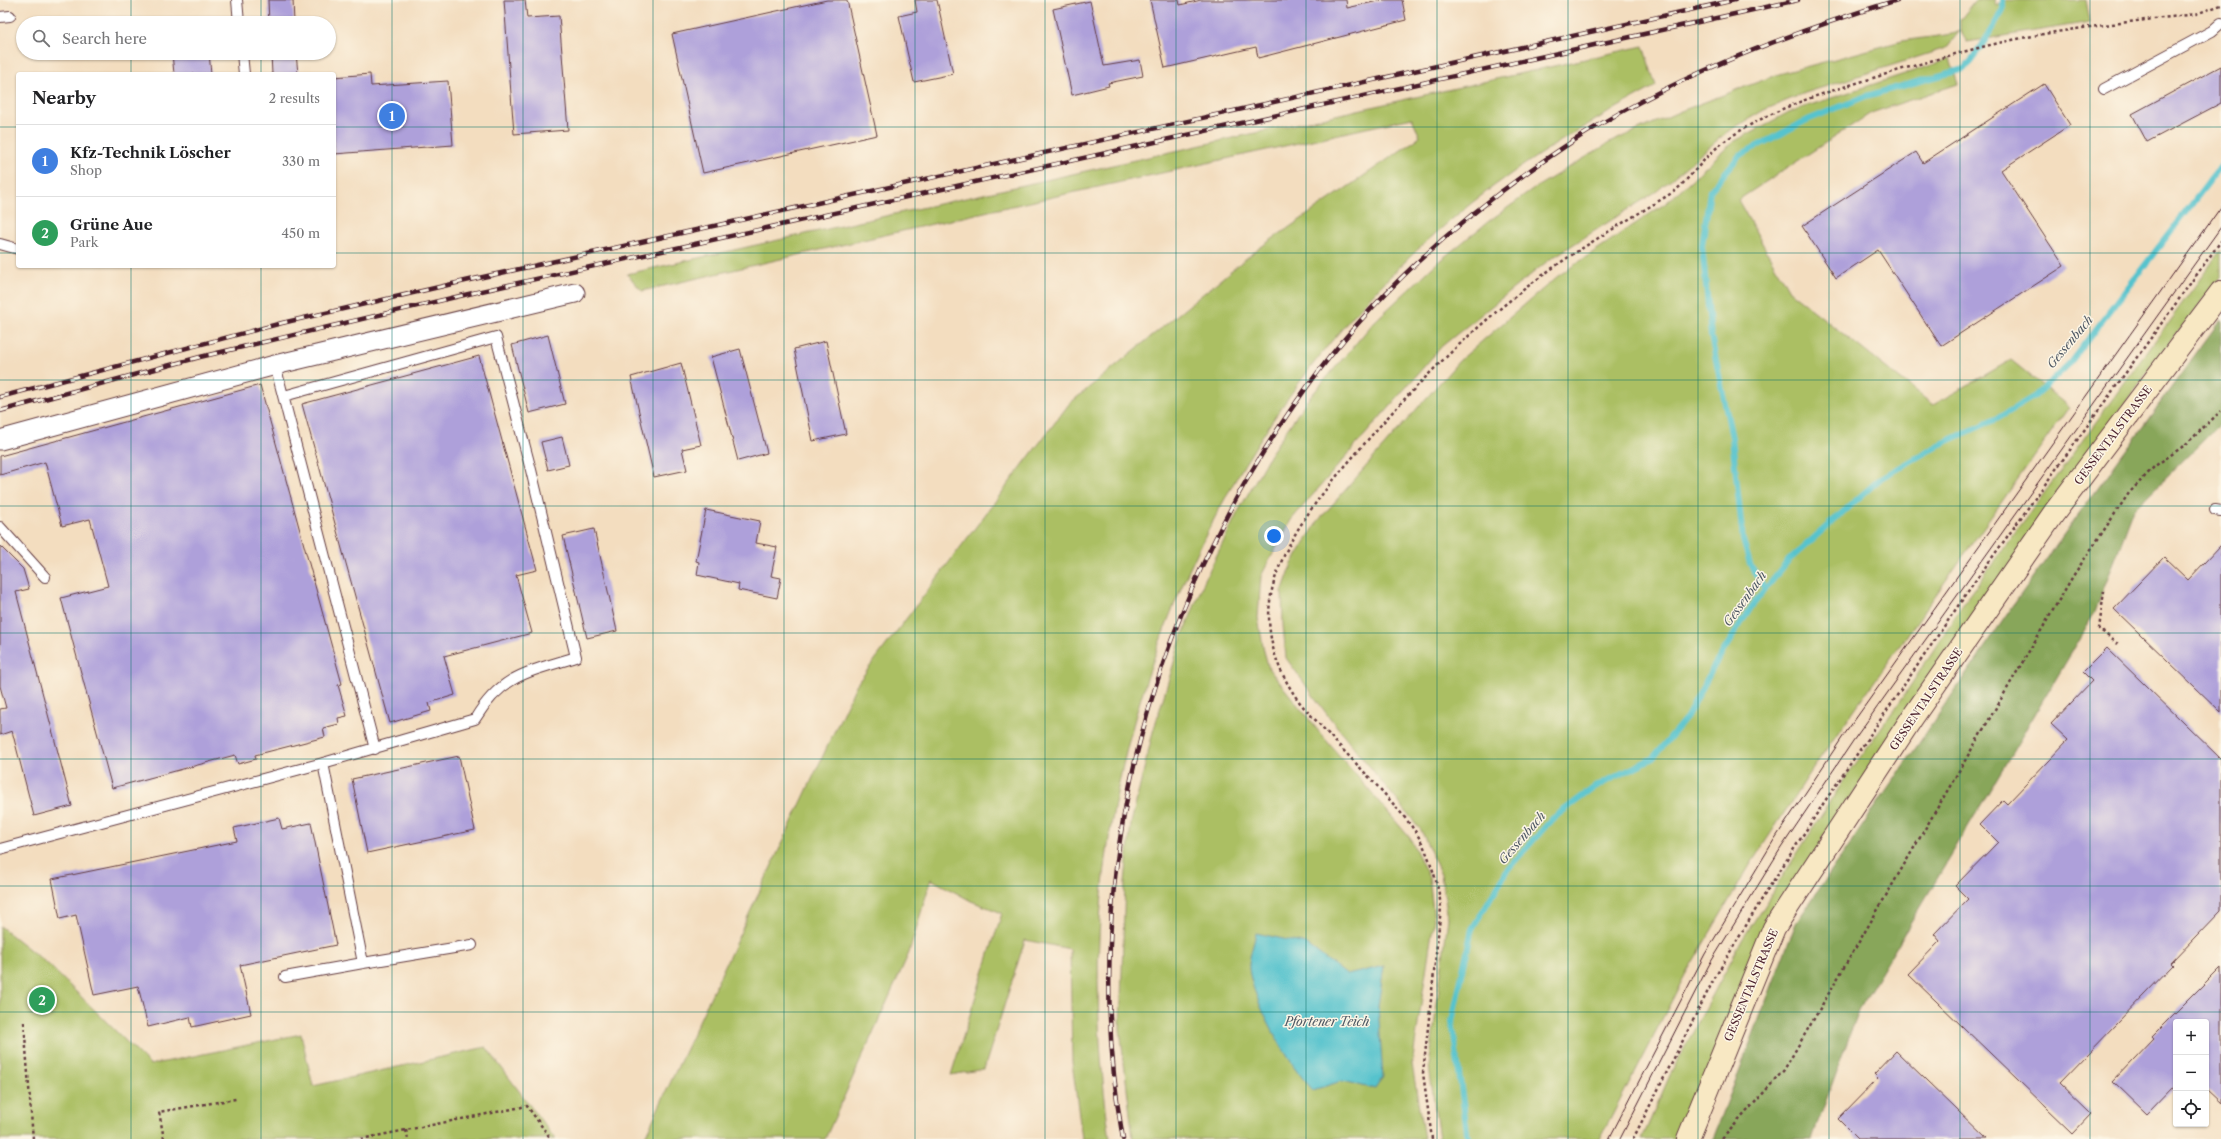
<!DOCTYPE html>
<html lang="en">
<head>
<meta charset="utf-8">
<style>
	body { margin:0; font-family:"Libre Caslon Text",serif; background:#f6f6f6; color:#202124 }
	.controls { position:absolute; right:12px; bottom:12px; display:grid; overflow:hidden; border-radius:4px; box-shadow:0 1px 3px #0004 }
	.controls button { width:36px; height:36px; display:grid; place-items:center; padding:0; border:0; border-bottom:1px solid #e0e0e0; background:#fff; color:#202124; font:20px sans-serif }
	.you { position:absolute; left:1274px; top:536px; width:14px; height:14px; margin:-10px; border:3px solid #fff; border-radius:50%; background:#1a73e8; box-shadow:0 0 0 6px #1a73e833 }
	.badge { display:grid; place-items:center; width:26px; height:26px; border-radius:50%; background:#d93025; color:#fff; font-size:13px; font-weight:700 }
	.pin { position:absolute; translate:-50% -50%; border:2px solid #fff; box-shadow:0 1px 4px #0006 }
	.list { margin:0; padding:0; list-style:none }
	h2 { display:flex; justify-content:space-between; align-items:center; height:52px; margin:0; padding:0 16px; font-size:17px }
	h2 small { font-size:13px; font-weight:400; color:#757577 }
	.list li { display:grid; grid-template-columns:26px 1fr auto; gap:12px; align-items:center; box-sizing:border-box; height:72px; padding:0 16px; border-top:1px solid #e0e0e0 }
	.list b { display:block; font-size:15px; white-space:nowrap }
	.list p { margin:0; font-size:13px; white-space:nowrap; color:#757577 }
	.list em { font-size:13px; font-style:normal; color:#757577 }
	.icon { flex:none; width:22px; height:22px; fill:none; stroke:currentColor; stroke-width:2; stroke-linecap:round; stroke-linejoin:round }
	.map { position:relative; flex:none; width:2221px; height:1139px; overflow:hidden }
	.search { position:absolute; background:#fff; box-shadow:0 1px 3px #0004; left:16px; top:16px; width:320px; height:44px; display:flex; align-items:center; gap:10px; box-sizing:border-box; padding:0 14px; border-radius:22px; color:#757577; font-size:15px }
	.panel { position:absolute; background:#fff; box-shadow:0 1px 3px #0004; left:16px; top:72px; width:320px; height:196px; border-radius:4px }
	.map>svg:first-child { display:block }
	.green { fill:#abbf64; stroke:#7a6f48 }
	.forest { fill:#88a65a; stroke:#696242 }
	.water { fill:#56c3cd; stroke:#50717c }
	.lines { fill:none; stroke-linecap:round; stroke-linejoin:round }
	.stream { stroke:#56c3cd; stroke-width:6 }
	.building { fill:#aea0da }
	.service-casing { stroke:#633c41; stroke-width:12 }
	.minor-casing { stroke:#633c41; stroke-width:21 }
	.secondary-casing { stroke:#633c41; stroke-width:24 }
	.path { stroke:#633c41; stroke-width:2.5; stroke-dasharray:3 3; stroke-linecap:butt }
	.service { stroke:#fff; stroke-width:10 }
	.minor { stroke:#fff; stroke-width:19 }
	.secondary { stroke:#f8e8c3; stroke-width:22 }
	.tram { stroke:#4a1f2b; stroke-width:1 }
	.rail-casing { stroke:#4a1f2b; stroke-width:4.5 }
	.rail { stroke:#fcf5e5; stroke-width:3; stroke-dasharray:9; stroke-linecap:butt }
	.grid { fill:none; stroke:#0f766e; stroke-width:1; stroke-opacity:0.55 }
	.labels { text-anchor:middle; stroke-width:3; stroke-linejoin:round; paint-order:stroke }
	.street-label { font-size:11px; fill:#4a1f2b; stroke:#fcf5e5 }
	.water-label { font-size:12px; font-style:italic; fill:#4e5864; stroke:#fcf5e5 }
</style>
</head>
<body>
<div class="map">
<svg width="2221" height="1139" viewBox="0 0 2221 1139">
	<rect width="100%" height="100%" fill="#fcf5e5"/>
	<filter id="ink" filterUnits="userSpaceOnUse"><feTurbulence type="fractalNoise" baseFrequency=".025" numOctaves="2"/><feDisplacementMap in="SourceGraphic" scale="8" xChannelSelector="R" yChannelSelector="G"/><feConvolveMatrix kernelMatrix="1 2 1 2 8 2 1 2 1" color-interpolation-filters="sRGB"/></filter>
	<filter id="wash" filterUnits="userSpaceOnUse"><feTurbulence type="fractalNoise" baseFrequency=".012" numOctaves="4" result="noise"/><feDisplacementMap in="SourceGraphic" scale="16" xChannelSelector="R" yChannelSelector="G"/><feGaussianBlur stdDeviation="0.9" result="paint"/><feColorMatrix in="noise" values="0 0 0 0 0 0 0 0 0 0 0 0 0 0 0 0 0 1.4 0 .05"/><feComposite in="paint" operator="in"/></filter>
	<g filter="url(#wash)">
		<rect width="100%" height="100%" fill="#f3ddbf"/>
		<!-- green -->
		<path class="green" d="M 1976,0 L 1994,0 L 1996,5 L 2007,0 L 2086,0 L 2090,22 L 1967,42 L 1960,31 L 1946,48 L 1805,93 L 1764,110 L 1727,132 L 1657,191 L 1549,260 L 1442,346 L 1291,520 L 1261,576 L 1258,618 L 1264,651 L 1269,669 L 1320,733 L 1410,838 L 1429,878 L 1434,919 L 1412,1064 L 1424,1139 L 1133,1139 L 1120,1029 L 1125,882 L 1131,823 L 1153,732 L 1180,642 L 1206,577 L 1238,512 L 1269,456 L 1305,403 L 1375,321 L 1438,262 L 1489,221 L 1538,186 L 1611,142 L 1681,111 L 1779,74 L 1902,41 L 1953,34 L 1960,31 L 1960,20 Z
			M 1643,46 L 1656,86 C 1592,121 1530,157 1473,202 C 1266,366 1130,623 1103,885 C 1094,970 1098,1055 1110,1139 L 1082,1139 L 1072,1062 L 1070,949 L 1025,940 L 984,1069 L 951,1075 L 1002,913 L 971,901 L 931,879 L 909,953 L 825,1139 L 644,1139 L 856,685 L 1069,404 L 1255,251 L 1420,137 L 1412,118 L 989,211 L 642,291 L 627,274 Z
			M 1950,59 L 1958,84 L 1871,113 L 1738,200 L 1789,291 L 1933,405 L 2011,360 L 2069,407 L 1820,758 L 1750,865 L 1685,975 L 1600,1139 L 1439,1139 L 1429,1066 L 1448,918 L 1441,875 L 1421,830 L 1326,713 L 1286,658 L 1283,625 L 1282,592 L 1292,564 L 1318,521 L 1459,361 L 1558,276 L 1666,203 L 1733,142 L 1789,112 Z
			M 2221,250 L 2221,277 L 2150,368 L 1824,836 L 1678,1139 L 1642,1139 L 1670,1075 L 1742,940 L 1844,780 L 1903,697 L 1962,606 Z
			M 0,926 L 49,965 L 150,1065 L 301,1034 L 313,1086 L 486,1047 L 555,1139 L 0,1139 Z"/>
		<!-- forest -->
		<path class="forest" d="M 2221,319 L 2221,423 L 2134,509 L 2094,615 L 1859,1010 L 1812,1139 L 1713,1139 L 1796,923 L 2019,597 Z"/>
		<!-- water -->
		<path class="water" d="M 1256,933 L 1306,944 L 1347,975 L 1384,966 L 1378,1006 L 1383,1077 L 1375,1089 L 1342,1081 L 1313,1090 C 1290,1067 1253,1002 1249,969 C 1248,959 1254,944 1256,933 Z"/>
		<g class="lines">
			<!-- stream -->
			<path class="stream" d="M 1765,589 L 1750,564 L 1743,540 L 1732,438 L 1711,336 L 1702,246 L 1710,191 L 1740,155 L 1805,121 L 1866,96 L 1964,69 L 1981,47 L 2003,10 L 2003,0
				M 1468,1139 L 1452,1021 L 1472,929 L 1508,869 L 1552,819 L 1595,787 L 1653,758 L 1687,717 L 1714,666 L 1752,606 L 1788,561 L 1881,478 L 1939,445 L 1996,419 L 2035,396 L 2069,364 L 2221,166"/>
		</g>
		<g id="blocks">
			<!-- building -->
			<path class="building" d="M 268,0 L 293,0 L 294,23 L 269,23 Z
				M 504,0 L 525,0 L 527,18 L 559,16 L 568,130 L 514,134 Z
				M 827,0 L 847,0 L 877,135 L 703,173 L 672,34 Z
				M 915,0 L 937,0 L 953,74 L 914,82 L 899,16 L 917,12 Z
				M 1150,0 L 1179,0 L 1180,5 L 1201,0 L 1346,0 L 1347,8 L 1383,0 L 1402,0 L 1406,20 L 1258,58 L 1256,47 L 1165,68 Z
				M 1090,1 L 1104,66 L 1140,60 L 1143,76 L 1108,83 L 1109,86 L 1072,95 L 1053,9 Z
				M 172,53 L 209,53 L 211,74 L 174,74 Z
				M 271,53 L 296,53 L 298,74 L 272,74 Z
				M 2221,66 L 2221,103 L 2147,142 L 2132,114 Z
				M 370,74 L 371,86 L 448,81 L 453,145 L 334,154 L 334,77 Z
				M 2044,84 L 2070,125 L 2001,170 L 2064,266 L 1941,346 L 1878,250 L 1836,278 L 1802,226 L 1916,152 L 1923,163 Z
				M 548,335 L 565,404 L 529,413 L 512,345 Z
				M 826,341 L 846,434 L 813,441 L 794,349 Z
				M 740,349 L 767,453 L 738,461 L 711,357 Z
				M 479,356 L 537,570 L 516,575 L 532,633 L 444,656 L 455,695 L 429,703 L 431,711 L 390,723 L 302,404 Z
				M 681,363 L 701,445 L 682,449 L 687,470 L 654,477 L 631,377 Z
				M 260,385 L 342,684 L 338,685 L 347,716 L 338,718 L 339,724 L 323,728 L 325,737 L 255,755 L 256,759 L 238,764 L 235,755 L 112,788 L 61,598 L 108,586 L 90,519 L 62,526 L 45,462 L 0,475 L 0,456 Z
				M 562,437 L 569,465 L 548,470 L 541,442 Z
				M 706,510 L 760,521 L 756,543 L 777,547 L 771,576 L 781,578 L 777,598 L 738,590 L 739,584 L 697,575 L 699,562 L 696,561 Z
				M 594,529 L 617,631 L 587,638 L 563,536 Z
				M 2221,545 L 2221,712 L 2114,609 L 2164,557 L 2188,580 Z
				M 0,546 L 23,569 L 29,589 L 16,592 L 72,806 L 34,816 L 12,731 L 0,735 L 0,709 L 6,708 L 0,686 Z
				M 2107,648 L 2221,759 L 2221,911 L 2171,963 L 2173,965 L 2059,1083 L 2091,1114 L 2073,1133 L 1908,974 L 1940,941 L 1934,934 L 1968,899 L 1955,886 L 1998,842 L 1980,824 L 2003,800 L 2007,804 L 2068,740 L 2051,724 L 2092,681 L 2083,672 Z
				M 459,756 L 475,830 L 367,853 L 352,779 Z
				M 279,818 L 282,829 L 311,823 L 336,945 L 240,965 L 251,1014 L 192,1027 L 190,1017 L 148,1027 L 138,986 L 94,995 L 76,915 L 60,919 L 52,879 L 237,841 L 234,828 Z
				M 2221,967 L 2221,1103 L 2206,1089 L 2206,1022 L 2176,1022 L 2176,1084 L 2147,1114 L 2113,1081 L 2154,1038 L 2152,1036 Z
				M 1896,1051 L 1987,1139 L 1858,1139 L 1838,1119 L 1878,1078 L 1874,1074 Z"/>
		</g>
	</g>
	<g filter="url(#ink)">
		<use href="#blocks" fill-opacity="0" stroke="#633c41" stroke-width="1"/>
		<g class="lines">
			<!-- service casing -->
			<g class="service-casing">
				<path id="service" d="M 237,0 L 239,23
					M 0,17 L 10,16
					M 242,53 L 244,74
					M 2104,89 L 2212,31 L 2221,23
					M 0,244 L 18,249
					M 275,365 L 375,749
					M 2215,510 L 2221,511
					M 0,527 L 45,577
					M 0,849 L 323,763 L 475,719 C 502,674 529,672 576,657 L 531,470 L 496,337 L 284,396
					M 363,963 L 472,945
					M 285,977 L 363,963 L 323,763"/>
			</g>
			<!-- minor casing -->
			<g class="minor-casing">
				<path id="minor" d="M 0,440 L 275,365 L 575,293"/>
			</g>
			<!-- secondary casing -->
			<g class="secondary-casing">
				<path id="secondary" d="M 1688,1139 L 1774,928 L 1912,718 L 2054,513 L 2221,292"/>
			</g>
			<!-- path -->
			<path class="path" d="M 2104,591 L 2099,629 L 2118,644
				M 24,1022 L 33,1139
				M 406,1130 L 408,1139
				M 164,1139 L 159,1112 L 236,1099
				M 361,1139 L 527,1106 L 551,1139
				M 1432,1139 L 1423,1073 L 1441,908 C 1439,885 1428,850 1415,831 C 1388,794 1353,762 1323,728 C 1312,716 1300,705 1292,691 C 1271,658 1263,620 1274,582 C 1289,532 1325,489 1359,450 C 1416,383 1482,318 1554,267 C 1593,240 1635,216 1675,191 C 1694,174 1707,153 1729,138 C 1775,107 1821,94 1873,78 C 1923,63 1972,48 2022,38 C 2079,27 2138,21 2196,14 L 2221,5
				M 1633,1139 L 1714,979 L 1768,889 L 1825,801 L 1973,584 L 2221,241
				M 1722,1139 L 1784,1070 L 2073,576 L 2129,493 L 2155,466 L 2185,445 L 2221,411"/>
			<!-- service -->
			<use href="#service" class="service"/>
			<!-- minor -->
			<use href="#minor" class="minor"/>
			<!-- secondary -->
			<use href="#secondary" class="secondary"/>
			<!-- tram -->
			<path class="tram" d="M 1609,1139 L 1705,954 L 1774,840 L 1844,735 L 2221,207
				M 1620,1139 L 1709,965 L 1781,848 L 1853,741 L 2221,227"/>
			<!-- rail casing -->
			<g class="rail-casing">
				<path id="rail" d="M 0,397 L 282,323 L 474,279 L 1735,0
					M 0,411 L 200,357 L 477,292 L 1798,0
					M 1123,1139 C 1075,870 1155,588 1318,372 C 1385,284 1472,208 1564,147 C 1666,79 1781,36 1897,0"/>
			</g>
			<!-- rail -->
			<use href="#rail" class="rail"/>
		</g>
	</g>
	<!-- grid -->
	<path class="grid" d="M 131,0 L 131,23M 261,0 L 261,23M 392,0 L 392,1139M 523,0 L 523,1139M 653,0 L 653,1139M 784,0 L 784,1139M 915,0 L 915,1139M 1045,0 L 1045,1139M 1176,0 L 1176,1139M 1306,0 L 1306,1139M 1437,0 L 1437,1139M 1568,0 L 1568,1139M 1698,0 L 1698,1139M 1829,0 L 1829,1139M 1960,0 L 1960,1139M 2090,0 L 2090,1139M 131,53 L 131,74M 261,53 L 261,74M 0,127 L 18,127M 334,127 L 2221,127M 0,253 L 18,253M 334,253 L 2221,253M 131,266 L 131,1139M 261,266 L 261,1139M 0,380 L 2221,380M 0,506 L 2221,506M 0,633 L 2221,633M 0,759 L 2221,759M 0,886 L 2221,886M 0,1012 L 2221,1012"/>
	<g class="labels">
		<!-- street labels -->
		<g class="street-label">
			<text transform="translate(2113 435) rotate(-53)" y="4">GESSENTALSTRASSE</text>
			<text transform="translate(1926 699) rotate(-56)" y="4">GESSENTALSTRASSE</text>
			<text transform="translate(1751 985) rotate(-67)" y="4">GESSENTALSTRASSE</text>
		</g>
		<!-- water labels -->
		<g class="water-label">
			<text transform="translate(2070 342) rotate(-50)" y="4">Gessenbach</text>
			<text transform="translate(1745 599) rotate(-54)" y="4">Gessenbach</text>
			<text transform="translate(1522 838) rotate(-49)" y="4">Gessenbach</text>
			<text x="1327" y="1026">Pfortener Teich</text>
		</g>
	</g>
</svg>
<div class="controls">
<button>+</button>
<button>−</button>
<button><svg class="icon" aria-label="locate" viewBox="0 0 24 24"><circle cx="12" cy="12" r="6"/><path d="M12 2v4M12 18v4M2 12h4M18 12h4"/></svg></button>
</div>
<div class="you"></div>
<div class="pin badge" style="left:392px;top:116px;background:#3f7fe0">1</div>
<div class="pin badge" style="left:42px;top:1000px;background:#2e9e5b">2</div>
<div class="search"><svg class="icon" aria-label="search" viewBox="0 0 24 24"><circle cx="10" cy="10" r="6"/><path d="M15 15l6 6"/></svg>Search here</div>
<section class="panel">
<h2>Nearby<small>2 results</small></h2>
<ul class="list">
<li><span class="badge" style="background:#3f7fe0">1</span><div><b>Kfz-Technik Löscher</b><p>Shop</p></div><em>330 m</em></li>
<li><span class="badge" style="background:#2e9e5b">2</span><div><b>Grüne Aue</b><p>Park</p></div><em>450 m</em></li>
</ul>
</section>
</div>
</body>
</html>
